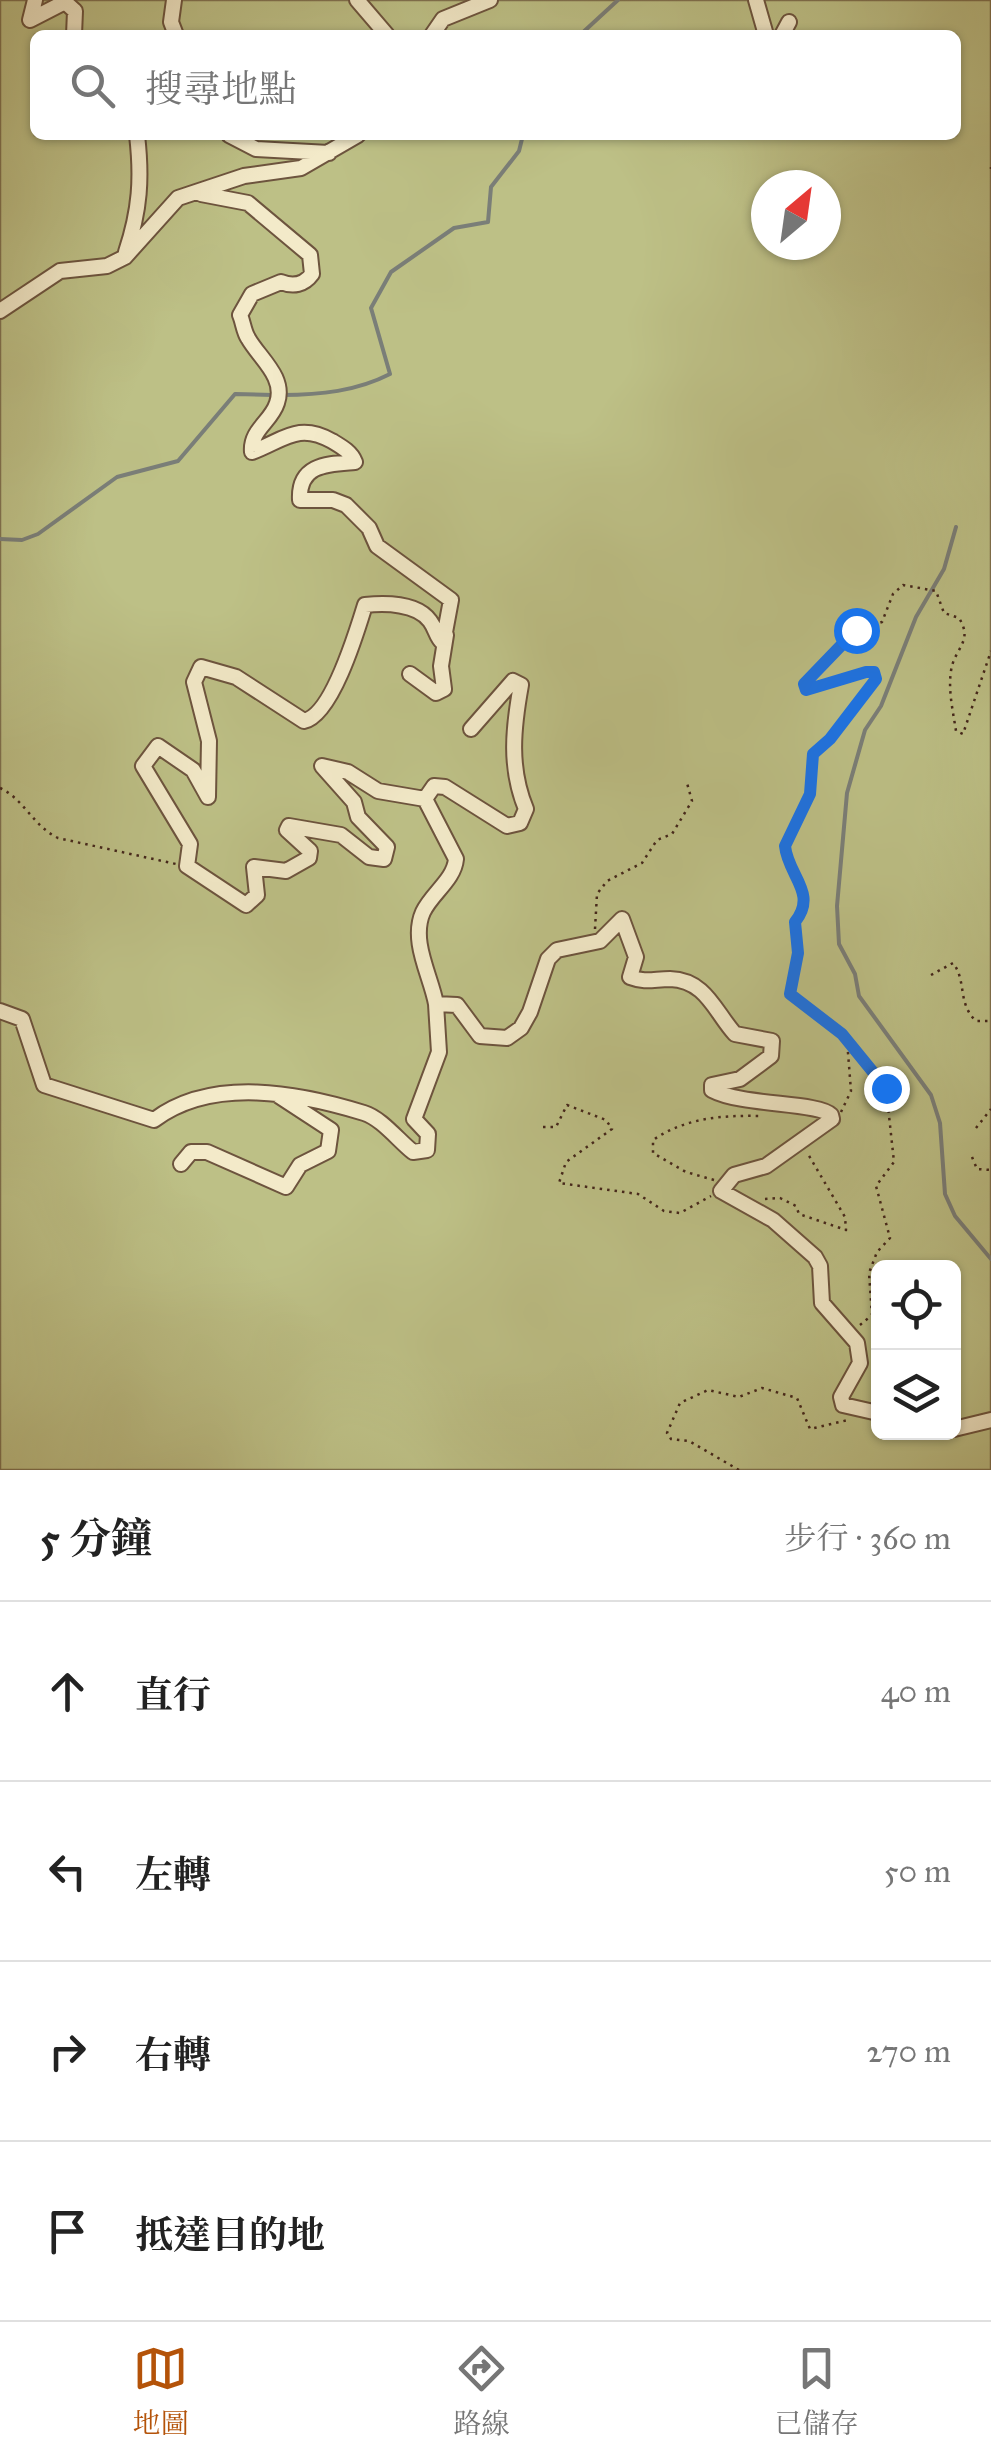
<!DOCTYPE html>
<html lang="zh-TW">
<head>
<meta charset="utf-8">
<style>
	body { margin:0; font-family:"IM FELL Great Primer","Noto Serif TC",serif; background:#f6f6f6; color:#222 }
	.controls { position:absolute; right:30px; bottom:30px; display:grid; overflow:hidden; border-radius:15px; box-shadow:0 2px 8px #0004 }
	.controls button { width:90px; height:90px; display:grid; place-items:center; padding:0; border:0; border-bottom:2px solid #e0e0e0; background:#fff; color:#222; font:50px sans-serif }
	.compass { position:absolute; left:751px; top:170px; width:90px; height:90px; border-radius:50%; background:#fff; box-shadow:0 2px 8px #0004; rotate:29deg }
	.stop { position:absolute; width:30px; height:30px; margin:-22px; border:8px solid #1a73e8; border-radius:50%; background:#fff }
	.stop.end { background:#1a73e8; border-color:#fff; box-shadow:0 2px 10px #0008 }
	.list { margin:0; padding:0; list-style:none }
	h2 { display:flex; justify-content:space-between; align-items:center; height:130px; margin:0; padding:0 40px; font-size:42px }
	h2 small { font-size:32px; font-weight:400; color:#767676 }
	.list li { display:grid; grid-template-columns:65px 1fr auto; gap:30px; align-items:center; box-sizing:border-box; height:180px; padding:0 40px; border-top:2px solid #e0e0e0 }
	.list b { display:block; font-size:38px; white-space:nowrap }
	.list em { font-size:32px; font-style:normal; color:#767676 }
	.icon { flex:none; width:55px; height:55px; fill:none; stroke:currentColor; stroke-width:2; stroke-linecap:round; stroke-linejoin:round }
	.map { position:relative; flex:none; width:991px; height:1470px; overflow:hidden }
	.search { position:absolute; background:#fff; box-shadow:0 2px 8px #0004; left:30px; right:30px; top:30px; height:110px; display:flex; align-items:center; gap:25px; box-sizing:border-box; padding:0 35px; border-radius:15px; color:#767676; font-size:38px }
	.sheet { height:850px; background:#fff }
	nav { display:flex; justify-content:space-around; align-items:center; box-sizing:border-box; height:140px; border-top:2px solid #e0e0e0; background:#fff; font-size:28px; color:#767676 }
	nav a { display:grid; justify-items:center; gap:5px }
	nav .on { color:#b45309 }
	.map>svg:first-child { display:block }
	.green { fill:#bdc086; stroke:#807250; stroke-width:2.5; fill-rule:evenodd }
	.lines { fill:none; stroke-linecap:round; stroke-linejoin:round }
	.stream { stroke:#7a7e78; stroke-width:4 }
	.minor-casing { stroke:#6d543e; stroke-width:18 }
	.path { stroke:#42251a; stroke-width:2.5; stroke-dasharray:2.5 5; stroke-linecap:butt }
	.minor { stroke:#f3eac9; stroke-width:14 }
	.route { stroke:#1a73e8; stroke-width:12 }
</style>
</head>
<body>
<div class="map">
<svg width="991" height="1470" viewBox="0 0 991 1470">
	<rect width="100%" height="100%" fill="#eddfac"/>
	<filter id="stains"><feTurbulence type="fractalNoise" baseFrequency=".002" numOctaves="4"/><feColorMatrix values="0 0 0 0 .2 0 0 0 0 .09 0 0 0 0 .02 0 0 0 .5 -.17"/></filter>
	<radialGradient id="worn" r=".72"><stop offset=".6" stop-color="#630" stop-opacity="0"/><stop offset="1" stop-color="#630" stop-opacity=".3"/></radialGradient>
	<!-- green -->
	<path class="green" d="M 0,0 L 991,0 L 991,1470 L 0,1470 ZM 35,35 L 956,35 L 956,135 L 35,135 ZM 766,185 L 826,185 L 826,245 L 766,245 ZM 878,1268 L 954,1268 L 954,1432 L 878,1432 Z"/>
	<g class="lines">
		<!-- stream -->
		<path class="stream" d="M 580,35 L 618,0
			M 282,395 C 320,395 357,391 390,374 L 371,308 L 391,272 L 454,228 L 488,222 L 491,187 L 519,151 L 523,135
			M 956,527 L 944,569 L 916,617 L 881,706 L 865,730 L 847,793 L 837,906 L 839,944 L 855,974 L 859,996 L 931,1095 L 940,1123 L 945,1194 L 955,1216 L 991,1259
			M 0,539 L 22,540 L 38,534 L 117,477 L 178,461 L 235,394 L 273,395"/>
		<!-- minor casing -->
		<g class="minor-casing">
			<path id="minor" d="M 35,0 L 30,20 L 65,2 L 75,11 L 74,35
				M 174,0 L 171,22 L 176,35
				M 357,0 L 387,35
				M 756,0 L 766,35
				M 432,35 L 443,19 L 490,0
				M 782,35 L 789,22
				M 229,135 L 256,149 L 329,153
				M 201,194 L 248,203 L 310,255 L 312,274 C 304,285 293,287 281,282 L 252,294 L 240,315 C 243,322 244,332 248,338 C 259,358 286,377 277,403 C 271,422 250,430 252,452 C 284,440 298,422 332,441 C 342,447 351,452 355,462 C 330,464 298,463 300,500 L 333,500 L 346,505 L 369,528 L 377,546 L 451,600 L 443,643 C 436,637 436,629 430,621 C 417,603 385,603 365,605 C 357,631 332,715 304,721 L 236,677 L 201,667 L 194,682 L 209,741 L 208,797 L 193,770 L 158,746 L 143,766 L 190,844 L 187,866 L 246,905 L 257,895 L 254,867 L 286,871 L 309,858 L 310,851 L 287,830 L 289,826 L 341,835 L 369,857 L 384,859 L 387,847 L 358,817 L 354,802 L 322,766 L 348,772 L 378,791 L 425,799 L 456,859 C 454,880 432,893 423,912 C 410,941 431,976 436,1004 L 457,1005 L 480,1036 L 507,1038 L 521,1028 L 530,1012 L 548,959 L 557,950 L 600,941 L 622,919 L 636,957 L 630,977 C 646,983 654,979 670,979 C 706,980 715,1012 735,1034 L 772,1041 L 771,1056 L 740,1079 L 712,1085 L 712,1090 C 742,1106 818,1102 831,1115 L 832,1119 L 766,1166 L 734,1175 L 721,1191 L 773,1220 L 815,1257 L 820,1266 L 822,1303 L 857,1343 L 860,1363 L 841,1397 L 843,1405 L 878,1413
				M 126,252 C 140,210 142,178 137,135
				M 0,311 L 60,271 L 107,266 L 125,257 L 178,198 L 244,176 L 301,168 L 358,135
				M 410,674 L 436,693 L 444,689 L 441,666 L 446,635
				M 425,799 L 434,786 L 445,787 L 507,826 L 520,823 L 526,809 C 509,768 513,729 521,685 L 513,681 L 471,729
				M 0,1011 L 22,1019 L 44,1085 L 154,1120 C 213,1076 299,1093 364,1113 C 381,1118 399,1141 413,1152 L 427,1150 L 428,1134 L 414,1119 L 439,1052 L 436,1004
				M 181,1164 L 191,1152 L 207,1152 L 286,1187 L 300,1165 L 328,1151 L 331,1130 L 279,1096
				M 954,1429 L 991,1420"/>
		</g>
		<!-- path -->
		<path class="path" d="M 991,167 L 991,169
			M 0,788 C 24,799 33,826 58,838 L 176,864
			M 595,929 L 597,894 L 607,881 L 642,863 L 657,840 L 672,834 L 692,801 L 687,783
			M 931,975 L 953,963 C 967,981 957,1003 976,1021 L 991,1021
			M 851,1049 L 886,1088 L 894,1162 L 876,1186 L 890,1238 L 877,1252 L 869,1273 L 872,1315 L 860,1325
			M 841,1112 L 851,1091 L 847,1040 L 790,994 L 798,953 L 795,922 C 818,893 789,876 785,846 L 810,794 L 813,755 L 876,679 L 874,672 L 866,672 L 806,690 L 804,684 L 856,630 L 882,622 L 893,594 L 903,585 L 936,591 L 944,613 L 959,618 C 974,642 954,648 951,671 C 948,691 953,711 956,731 L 963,734 L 991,651
			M 543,1127 L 556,1127 L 567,1105 L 606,1120 L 612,1129 L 566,1162 L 559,1183 L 638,1194 L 664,1211 L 680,1213 L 711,1196
			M 976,1128 L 991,1109
			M 972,1157 L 977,1169 L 991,1170
			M 714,1180 L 686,1172 L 653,1153 L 653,1140 C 685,1118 722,1115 761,1116
			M 765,1199 L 780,1198 L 796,1206 L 799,1214 L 846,1230 L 845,1217 L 808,1154
			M 739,1470 L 689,1441 L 671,1439 L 667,1433 L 680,1403 L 708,1390 L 739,1397 L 762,1388 L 797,1398 L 810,1429 L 848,1420"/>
		<!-- minor -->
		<use href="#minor" class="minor"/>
	</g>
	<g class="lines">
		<!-- route -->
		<path class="route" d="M 856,630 L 804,684 L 806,690 L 866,672 L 874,672 L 876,679 L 830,739 L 813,754 L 810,794 L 785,846 C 788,876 818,893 795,922 L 798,953 L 790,994 L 842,1034 L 886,1088"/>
	</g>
	<rect width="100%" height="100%" filter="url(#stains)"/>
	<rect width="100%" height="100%" fill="url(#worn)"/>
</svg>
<div class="controls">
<button><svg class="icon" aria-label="locate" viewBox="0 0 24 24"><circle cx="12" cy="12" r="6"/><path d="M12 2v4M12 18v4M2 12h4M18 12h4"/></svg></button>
<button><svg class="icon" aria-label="layers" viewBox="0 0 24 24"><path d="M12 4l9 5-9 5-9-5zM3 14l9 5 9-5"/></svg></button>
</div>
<svg class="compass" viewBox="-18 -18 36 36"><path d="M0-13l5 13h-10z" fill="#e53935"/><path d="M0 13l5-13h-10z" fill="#767676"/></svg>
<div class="stop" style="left:856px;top:630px"></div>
<div class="stop end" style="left:886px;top:1088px"></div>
<div class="search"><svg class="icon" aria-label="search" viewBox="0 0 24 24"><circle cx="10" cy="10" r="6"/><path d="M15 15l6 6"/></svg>搜尋地點</div>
</div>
<section class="sheet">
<h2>5 分鐘<small>步行 · 360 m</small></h2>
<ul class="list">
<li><svg class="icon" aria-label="ahead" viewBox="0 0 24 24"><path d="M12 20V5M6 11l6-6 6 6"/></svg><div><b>直行</b></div><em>40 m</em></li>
<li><svg class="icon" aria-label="left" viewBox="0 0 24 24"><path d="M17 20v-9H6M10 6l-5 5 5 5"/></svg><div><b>左轉</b></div><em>50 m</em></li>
<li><svg class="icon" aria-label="right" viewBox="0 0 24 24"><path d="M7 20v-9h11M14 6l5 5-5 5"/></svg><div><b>右轉</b></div><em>270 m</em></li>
<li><svg class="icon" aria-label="arrive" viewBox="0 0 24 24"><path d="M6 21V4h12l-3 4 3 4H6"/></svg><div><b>抵達目的地</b></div></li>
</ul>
</section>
<nav>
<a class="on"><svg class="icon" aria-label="map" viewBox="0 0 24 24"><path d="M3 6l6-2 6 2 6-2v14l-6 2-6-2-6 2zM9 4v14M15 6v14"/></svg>地圖</a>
<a><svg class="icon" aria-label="directions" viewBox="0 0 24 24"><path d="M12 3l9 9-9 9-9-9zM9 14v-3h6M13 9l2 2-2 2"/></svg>路線</a>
<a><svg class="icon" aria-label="saved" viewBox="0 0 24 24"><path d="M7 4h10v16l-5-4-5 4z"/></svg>已儲存</a>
</nav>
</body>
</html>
